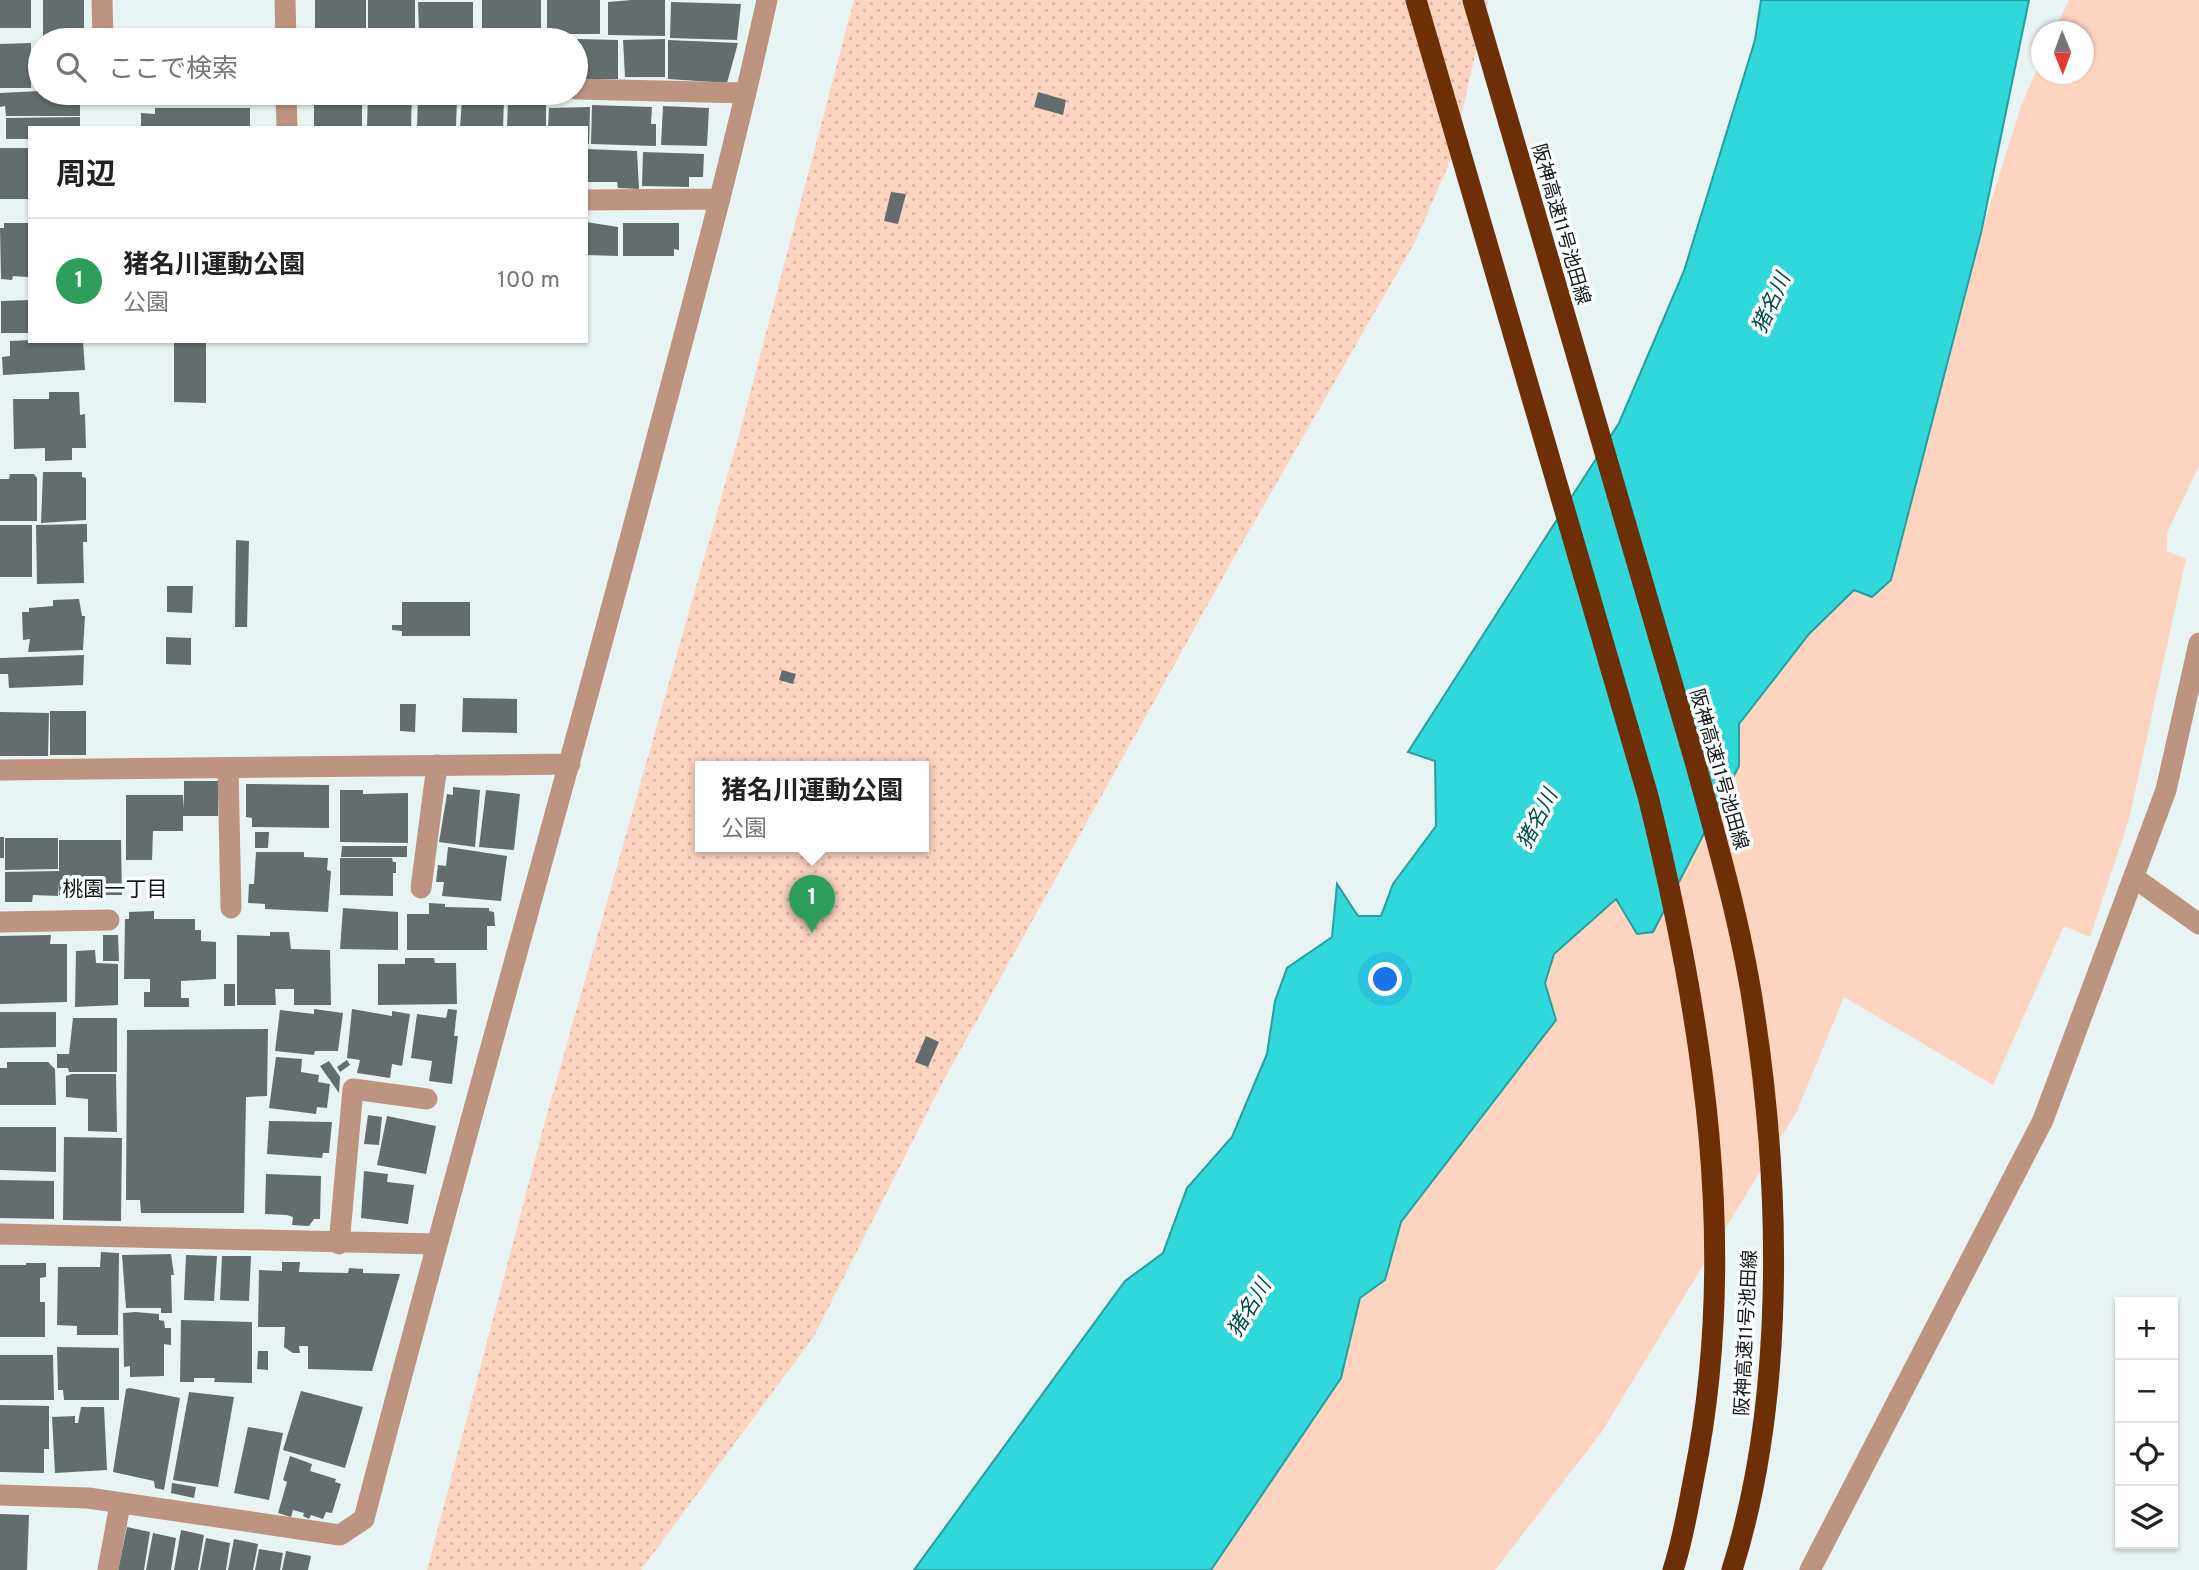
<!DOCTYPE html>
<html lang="ja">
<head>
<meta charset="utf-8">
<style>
	body { margin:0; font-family:Overpass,"Noto Sans JP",sans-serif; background:#f2f2f2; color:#222 }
	.controls { position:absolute; right:21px; bottom:21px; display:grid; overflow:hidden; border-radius:0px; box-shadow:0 2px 5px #0004 }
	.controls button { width:63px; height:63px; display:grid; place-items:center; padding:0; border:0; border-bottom:2px solid #e0e0e0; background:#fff; color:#222; font:35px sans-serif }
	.compass { position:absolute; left:2031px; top:21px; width:63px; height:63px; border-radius:50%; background:#fff; box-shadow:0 2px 5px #0004; rotate:179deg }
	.you { position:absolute; left:1386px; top:980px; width:24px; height:24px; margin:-18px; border:5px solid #fff; border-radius:50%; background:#1a73e8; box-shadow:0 0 0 10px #1a73e833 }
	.badge { display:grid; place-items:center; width:46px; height:46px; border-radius:50%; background:#8c4620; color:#fff; font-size:23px; font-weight:700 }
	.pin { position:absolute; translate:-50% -58px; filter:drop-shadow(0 2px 4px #0008) }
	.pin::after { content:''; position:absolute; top:37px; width:24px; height:21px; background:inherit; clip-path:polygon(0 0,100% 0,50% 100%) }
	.popup { position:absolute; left:695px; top:761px; width:234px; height:91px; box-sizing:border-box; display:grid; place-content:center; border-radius:0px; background:#fff; filter:drop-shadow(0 2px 5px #0005); font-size:23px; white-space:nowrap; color:#767676 }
	.popup b { font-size:26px; color:#222 }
	.popup::after { content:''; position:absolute; left:50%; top:100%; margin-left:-14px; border:14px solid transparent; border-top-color:#fff }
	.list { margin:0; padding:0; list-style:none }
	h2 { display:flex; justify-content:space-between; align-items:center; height:91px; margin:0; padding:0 28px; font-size:30px }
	h2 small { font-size:23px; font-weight:400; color:#767676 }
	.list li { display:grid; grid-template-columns:46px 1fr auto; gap:21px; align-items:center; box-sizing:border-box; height:126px; padding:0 28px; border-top:2px solid #e0e0e0 }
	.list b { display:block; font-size:26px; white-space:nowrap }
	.list p { margin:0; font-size:23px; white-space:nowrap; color:#767676 }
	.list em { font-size:23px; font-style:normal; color:#767676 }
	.icon { flex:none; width:38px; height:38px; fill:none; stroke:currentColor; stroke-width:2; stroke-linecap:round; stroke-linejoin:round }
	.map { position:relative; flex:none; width:2199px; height:1570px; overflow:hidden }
	.search { position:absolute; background:#fff; box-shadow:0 2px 5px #0004; left:28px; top:28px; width:560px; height:77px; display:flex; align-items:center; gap:18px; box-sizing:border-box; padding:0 24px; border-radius:38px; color:#767676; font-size:26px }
	.panel { position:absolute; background:#fff; box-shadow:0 2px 5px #0004; left:28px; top:126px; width:560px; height:217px; border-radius:0px }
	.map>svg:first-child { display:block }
	.green { fill:#fdd4c0 }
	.park { fill:url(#park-dots); fill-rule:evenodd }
	.water { fill:#30d8da; stroke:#279ea0; stroke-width:2 }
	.building { fill:#636d6d }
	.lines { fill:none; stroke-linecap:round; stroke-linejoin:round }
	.minor { stroke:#bd9480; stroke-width:21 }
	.highway { stroke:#6e2e06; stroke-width:21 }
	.labels { text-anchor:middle; stroke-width:7; stroke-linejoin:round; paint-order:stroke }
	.street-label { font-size:19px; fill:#131717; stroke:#fcffff }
	.water-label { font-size:21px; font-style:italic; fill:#004a4b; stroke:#fcffff }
	.neighbourhood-label { font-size:21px; fill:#131717; stroke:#fcffff }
</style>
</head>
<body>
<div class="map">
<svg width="2199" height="1570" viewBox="0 0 2199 1570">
	<defs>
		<pattern id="park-dots" width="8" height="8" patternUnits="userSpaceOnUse" patternTransform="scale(1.75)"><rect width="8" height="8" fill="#fdd4c0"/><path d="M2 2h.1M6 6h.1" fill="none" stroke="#d8b5a4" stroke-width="1.8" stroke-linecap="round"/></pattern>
	</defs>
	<rect width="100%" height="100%" fill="#e8f4f3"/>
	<!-- green -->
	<path class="green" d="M 2069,0 L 2199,0 L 2199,466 L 2167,533 L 2167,551 L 2186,559 L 2129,819 L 2090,937 L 2064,926 L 1993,1085 L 1844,997 L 1797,1111 L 1601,1433 L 1495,1570 L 1211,1570 L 1341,1378 L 1360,1297 L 1385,1280 L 1400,1223 L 1556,1020 L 1545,983 L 1554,954 L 1616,898 L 1637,934 L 1739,766 L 1739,724 L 1809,634 L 1855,590 L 1872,597 L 1891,580 L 1981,233 L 2021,106 L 2041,60 L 2042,74 L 2084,74 L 2084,32 L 2054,31 Z"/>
	<!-- park -->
	<path class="park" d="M 854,0 L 1488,0 L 1451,159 L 1415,242 L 1233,559 L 941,1085 L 814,1336 L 641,1570 L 427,1570 L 544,1125 L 742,424 ZM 700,767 L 924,767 L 924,847 L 700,847 Z"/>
	<!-- water -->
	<path class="water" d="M 1761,0 L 2029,0 L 1981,233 L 1891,580 L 1872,597 L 1854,590 L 1809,634 L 1739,724 L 1739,766 L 1653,932 L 1637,934 L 1616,899 L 1554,954 L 1545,983 L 1556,1020 L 1401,1222 L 1385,1280 L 1360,1298 L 1341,1378 L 1211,1570 L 914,1570 L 1125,1281 L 1163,1253 L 1187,1188 L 1232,1137 L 1267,1054 L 1275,1001 L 1287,968 L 1332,937 L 1337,884 L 1358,916 L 1381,916 L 1393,884 L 1436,826 L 1435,761 L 1408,752 L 1619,423 L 1684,271 L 1755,40 Z"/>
	<!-- building -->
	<path class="building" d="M 0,0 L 31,0 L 31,28 L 0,28 Z
		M 43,0 L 84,0 L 84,40 L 43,40 Z
		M 315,0 L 366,0 L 366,32 L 315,32 Z
		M 368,0 L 415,0 L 415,32 L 368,32 Z
		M 482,0 L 541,0 L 541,34 L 482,34 Z
		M 547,0 L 600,0 L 600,34 L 547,34 Z
		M 632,0 L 665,0 L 665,36 L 608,35 L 608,2 Z
		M 418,2 L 473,2 L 473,33 L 419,32 Z
		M 671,2 L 741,4 L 737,40 L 670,38 Z
		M 374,37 L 417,37 L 417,40 L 374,40 Z
		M 422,37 L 476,38 L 476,40 L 422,40 Z
		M 326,38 L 365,38 L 365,40 L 326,40 Z
		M 577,39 L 618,40 L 618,79 L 578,79 Z
		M 665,39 L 665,77 L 625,77 L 623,40 Z
		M 668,40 L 738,43 L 727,83 L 668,79 Z
		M 31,43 L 31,88 L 0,88 L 0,44 Z
		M 40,91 L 80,93 L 80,116 L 6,116 L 5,106 L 0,107 L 0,93 Z
		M 1038,92 L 1066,100 L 1063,115 L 1034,107 Z
		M 314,93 L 362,93 L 362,128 L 314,128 Z
		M 368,93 L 412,93 L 411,128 L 367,128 Z
		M 418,97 L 457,97 L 456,128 L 417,128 Z
		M 462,98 L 504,99 L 503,128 L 460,128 Z
		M 508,100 L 546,102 L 546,128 L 507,128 Z
		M 592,105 L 652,107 L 651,124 L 656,124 L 656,146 L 591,144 Z
		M 663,106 L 709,108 L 707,146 L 661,145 Z
		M 590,107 L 589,144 L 586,144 L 586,128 L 548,128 L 549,108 Z
		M 155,108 L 250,108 L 250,128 L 141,128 L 141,113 L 155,114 Z
		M 80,117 L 80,128 L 30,128 L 30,139 L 6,139 L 6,118 Z
		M 0,148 L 30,148 L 30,199 L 0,199 Z
		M 586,149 L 637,151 L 639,189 L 618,188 L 617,182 L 586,182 Z
		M 643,152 L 704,154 L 703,177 L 689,177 L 689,187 L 642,186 Z
		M 891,192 L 906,194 L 898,224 L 884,221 Z
		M 586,222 L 618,227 L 618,256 L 586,255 Z
		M 4,223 L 30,223 L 30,280 L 27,277 L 13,276 L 12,280 L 1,279 L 0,228 L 4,228 Z
		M 623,223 L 679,223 L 679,250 L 674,249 L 674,256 L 623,256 Z
		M 30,300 L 30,333 L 1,333 L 1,301 Z
		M 30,340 L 83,341 L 85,370 L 3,375 L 2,357 L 10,356 L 10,341 Z
		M 174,341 L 206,341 L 206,403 L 174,402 Z
		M 49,392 L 79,392 L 80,415 L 85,414 L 86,448 L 72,448 L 72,460 L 45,461 L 45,448 L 14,449 L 13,399 L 49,399 Z
		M 43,472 L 82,472 L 82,477 L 86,478 L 86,520 L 41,523 Z
		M 10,474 L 34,474 L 37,478 L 37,521 L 0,521 L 0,479 L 9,479 Z
		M 87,524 L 87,542 L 83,542 L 84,583 L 37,584 L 36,525 Z
		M 0,525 L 32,525 L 32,577 L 0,577 Z
		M 236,540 L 249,541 L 247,627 L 235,627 Z
		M 167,586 L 193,586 L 192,613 L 167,612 Z
		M 79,599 L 82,616 L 85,616 L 83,650 L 28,652 L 30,639 L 23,640 L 22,612 L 29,612 L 29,608 L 53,606 L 53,600 Z
		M 402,602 L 470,602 L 470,636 L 402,636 L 402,631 L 392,630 L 392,625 L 402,625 Z
		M 166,637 L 191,638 L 191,665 L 166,664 Z
		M 84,655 L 83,685 L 9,688 L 8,674 L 0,674 L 0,658 Z
		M 782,670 L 796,674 L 793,684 L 779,680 Z
		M 463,698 L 517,699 L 517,733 L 462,732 Z
		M 400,704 L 416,704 L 415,732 L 400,731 Z
		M 50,711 L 86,711 L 86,755 L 50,755 Z
		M 0,712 L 49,713 L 48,756 L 0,756 Z
		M 184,781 L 218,781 L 218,816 L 183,816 L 183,831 L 153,831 L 152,860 L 126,860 L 126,795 L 183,795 L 184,810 Z
		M 246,784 L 329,785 L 329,828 L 252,827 L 252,818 L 246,817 Z
		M 453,787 L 480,790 L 475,847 L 439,842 L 447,794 L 453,795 Z
		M 340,790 L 363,790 L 363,794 L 408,793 L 408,843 L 340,842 Z
		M 486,790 L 520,794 L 514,850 L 479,847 Z
		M 255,832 L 269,832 L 268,848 L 255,848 Z
		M 0,837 L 4,837 L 4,858 L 0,858 Z
		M 5,838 L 58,838 L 58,869 L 5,870 Z
		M 59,840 L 121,840 L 122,895 L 59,895 L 58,884 L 58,896 L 33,895 L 32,902 L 5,902 L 5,872 L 59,871 Z
		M 342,846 L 407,846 L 407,857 L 341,857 Z
		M 448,847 L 507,856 L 501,901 L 442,896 L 444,882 L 436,882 L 438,865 L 446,866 Z
		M 256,852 L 304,852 L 304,857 L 328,858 L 327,870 L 331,871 L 328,912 L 265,909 L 265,904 L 248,903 L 249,884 L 254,884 Z
		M 340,858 L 392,858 L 393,862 L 396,862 L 396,873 L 393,873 L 393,896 L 340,895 Z
		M 429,903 L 445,904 L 445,907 L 489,908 L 489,911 L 494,912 L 495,926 L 487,926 L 487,950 L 407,950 L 407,914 L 429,914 Z
		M 343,908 L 398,912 L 398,950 L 340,949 Z
		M 154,911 L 154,919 L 195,919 L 195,930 L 201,930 L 201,941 L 216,942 L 216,979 L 181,981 L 181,998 L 189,998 L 189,1007 L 144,1007 L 144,992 L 150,992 L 150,979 L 124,979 L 125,919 L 129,919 L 129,912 Z
		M 270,932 L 289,932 L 291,949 L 330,950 L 331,1005 L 294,1005 L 294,989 L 275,989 L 276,1005 L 237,1005 L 237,935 L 270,936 Z
		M 51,935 L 50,944 L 67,944 L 67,1002 L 0,1004 L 0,936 Z
		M 103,935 L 118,935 L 119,961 L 103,961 Z
		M 95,950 L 96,963 L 118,964 L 118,1005 L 75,1007 L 76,951 Z
		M 405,958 L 434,958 L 435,963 L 456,963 L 457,1004 L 378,1005 L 378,964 L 405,964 Z
		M 224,984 L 235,984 L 235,1006 L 224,1006 Z
		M 314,1009 L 343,1013 L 338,1051 L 315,1051 L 314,1055 L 275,1051 L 280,1010 L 314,1014 Z
		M 352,1009 L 392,1016 L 392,1011 L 410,1014 L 402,1066 L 392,1064 L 390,1078 L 357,1073 L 360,1060 L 347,1058 Z
		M 448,1009 L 457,1010 L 454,1036 L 458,1036 L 452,1084 L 429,1081 L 432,1061 L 411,1058 L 417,1014 L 446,1018 Z
		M 0,1012 L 56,1012 L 56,1047 L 0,1048 Z
		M 73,1018 L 117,1018 L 117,1072 L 69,1072 L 68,1068 L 57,1068 L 57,1054 L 69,1054 Z
		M 268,1029 L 267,1096 L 246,1097 L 244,1213 L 141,1213 L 140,1200 L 126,1200 L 127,1030 Z
		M 926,1036 L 939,1042 L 928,1067 L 915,1062 Z
		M 276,1057 L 302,1059 L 301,1072 L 319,1075 L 318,1082 L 330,1084 L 327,1108 L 317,1107 L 316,1114 L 269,1108 Z
		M 347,1060 L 350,1065 L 340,1072 L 337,1067 Z
		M 329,1061 L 340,1077 L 339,1093 L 320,1066 Z
		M 7,1062 L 48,1062 L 55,1069 L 56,1105 L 0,1105 L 0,1068 L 7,1068 Z
		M 72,1074 L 116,1074 L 117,1132 L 88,1131 L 88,1099 L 66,1097 L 66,1076 Z
		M 368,1115 L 382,1117 L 379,1145 L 364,1144 Z
		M 387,1116 L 436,1126 L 426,1174 L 377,1165 Z
		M 269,1121 L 332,1122 L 329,1153 L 323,1153 L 322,1158 L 267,1154 Z
		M 0,1127 L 56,1127 L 56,1172 L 0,1170 Z
		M 64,1137 L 122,1138 L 121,1221 L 63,1220 Z
		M 364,1171 L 388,1174 L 387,1182 L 414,1185 L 408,1224 L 361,1218 Z
		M 266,1174 L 321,1176 L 320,1219 L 314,1219 L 309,1226 L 292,1225 L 293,1217 L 287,1215 L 265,1214 Z
		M 0,1180 L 54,1181 L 54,1219 L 0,1218 Z
		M 101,1252 L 119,1253 L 118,1335 L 77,1335 L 77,1326 L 57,1325 L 58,1267 L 100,1267 Z
		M 171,1254 L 174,1275 L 171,1275 L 172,1313 L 161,1313 L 161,1308 L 126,1308 L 122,1255 Z
		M 186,1255 L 217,1256 L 214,1301 L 184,1300 Z
		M 222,1256 L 251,1256 L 249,1301 L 220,1300 Z
		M 282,1262 L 300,1262 L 299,1272 L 348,1273 L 349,1268 L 363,1269 L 363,1273 L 400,1274 L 372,1371 L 308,1369 L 308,1346 L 299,1346 L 300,1353 L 293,1353 L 284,1347 L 285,1327 L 258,1327 L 259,1270 L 282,1271 Z
		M 26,1263 L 46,1263 L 46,1277 L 40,1278 L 40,1302 L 45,1302 L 45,1337 L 0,1337 L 0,1265 L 26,1265 Z
		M 135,1312 L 159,1314 L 159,1320 L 164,1321 L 165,1328 L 171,1328 L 171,1345 L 164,1344 L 164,1376 L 130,1377 L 130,1366 L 124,1367 L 123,1313 Z
		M 181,1320 L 252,1322 L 252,1383 L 214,1382 L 215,1378 L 194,1378 L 194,1382 L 180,1382 Z
		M 57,1347 L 119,1348 L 119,1400 L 64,1400 L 63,1390 L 58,1390 Z
		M 258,1351 L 268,1351 L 268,1370 L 257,1369 Z
		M 0,1355 L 53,1355 L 54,1400 L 0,1400 Z
		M 130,1388 L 180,1398 L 164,1490 L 155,1488 L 154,1481 L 113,1472 L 126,1389 Z
		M 301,1391 L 363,1407 L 345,1468 L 283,1450 Z
		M 189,1392 L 234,1397 L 218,1487 L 173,1480 Z
		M 0,1405 L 49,1406 L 49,1449 L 44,1449 L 44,1473 L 0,1472 Z
		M 81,1407 L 104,1407 L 107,1470 L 55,1473 L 52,1417 L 75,1416 L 75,1423 L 78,1423 Z
		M 248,1427 L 283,1433 L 269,1500 L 234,1493 Z
		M 290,1456 L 312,1464 L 310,1471 L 336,1479 L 335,1482 L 341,1484 L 332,1513 L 326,1512 L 323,1519 L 311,1515 L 309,1519 L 303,1516 L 304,1513 L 293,1510 L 291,1517 L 278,1513 L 287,1482 L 283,1480 Z
		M 172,1483 L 196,1487 L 194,1498 L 171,1493 Z
		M 0,1514 L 29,1515 L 27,1570 L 0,1570 Z
		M 127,1527 L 150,1532 L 144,1570 L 118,1570 Z
		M 181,1530 L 204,1535 L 198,1570 L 174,1570 Z
		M 153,1533 L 176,1538 L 171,1570 L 146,1570 Z
		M 206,1538 L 230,1543 L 226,1570 L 200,1570 Z
		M 234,1539 L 258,1544 L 253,1570 L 228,1570 Z
		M 259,1549 L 283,1553 L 280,1570 L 255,1570 Z
		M 286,1551 L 311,1556 L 308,1570 L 282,1570 Z"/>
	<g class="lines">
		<!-- minor -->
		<path class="minor" d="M 102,0 L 103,40
			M 285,0 L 286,40
			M 576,89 L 746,93
			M 104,93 L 104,94
			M 286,93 L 287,128
			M 586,200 L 720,199
			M 228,768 L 231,908
			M 0,770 L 570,764
			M 2136,879 L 2199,924
			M 421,888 L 437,765
			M 0,922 L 109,920
			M 0,1234 L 435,1244
			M 339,1244 L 353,1089 L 427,1099
			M 0,1495 L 88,1498 L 340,1535 L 364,1519 C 453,1175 552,833 643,490 C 686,327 731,165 767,0
			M 108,1570 L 120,1504
			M 1810,1570 L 2043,1120 L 2166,790 L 2199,643"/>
		<!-- highway -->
		<path class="highway" d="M 1416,0 L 1648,796 C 1703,1019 1740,1249 1694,1477 C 1688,1508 1683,1540 1673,1570
			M 1473,0 L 1696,765 C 1719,849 1743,932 1755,1018 C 1781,1191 1785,1402 1732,1570"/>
	</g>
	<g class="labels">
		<!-- street labels -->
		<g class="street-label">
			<text transform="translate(1562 224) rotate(74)" y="7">阪神高速11号池田線</text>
			<text transform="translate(1720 769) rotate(74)" y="7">阪神高速11号池田線</text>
			<text transform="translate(1745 1333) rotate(-87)" y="7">阪神高速11号池田線</text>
		</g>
		<!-- water labels -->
		<g class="water-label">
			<text transform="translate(1771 303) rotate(-66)" y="7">猪名川</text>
			<text transform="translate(1537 819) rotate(-63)" y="7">猪名川</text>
			<text transform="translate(1249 1308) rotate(-59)" y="7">猪名川</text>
		</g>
		<!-- neighbourhood labels -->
		<g class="neighbourhood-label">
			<text x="115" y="896">桃園一丁目</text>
		</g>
	</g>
</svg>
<div class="controls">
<button>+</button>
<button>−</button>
<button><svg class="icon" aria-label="locate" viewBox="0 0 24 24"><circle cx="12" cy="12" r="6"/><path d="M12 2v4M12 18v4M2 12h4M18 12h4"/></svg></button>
<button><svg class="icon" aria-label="layers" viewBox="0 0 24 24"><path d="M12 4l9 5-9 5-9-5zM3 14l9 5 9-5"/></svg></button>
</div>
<svg class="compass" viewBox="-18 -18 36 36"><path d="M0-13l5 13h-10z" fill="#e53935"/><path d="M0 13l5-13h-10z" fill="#767676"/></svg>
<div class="you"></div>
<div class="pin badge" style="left:812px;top:933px;background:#2e9e5b">1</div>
<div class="popup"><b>猪名川運動公園</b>公園</div>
<div class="search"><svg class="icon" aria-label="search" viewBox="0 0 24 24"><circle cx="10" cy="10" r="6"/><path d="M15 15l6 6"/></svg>ここで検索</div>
<section class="panel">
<h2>周辺<small></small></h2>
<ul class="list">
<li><span class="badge" style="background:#2e9e5b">1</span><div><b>猪名川運動公園</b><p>公園</p></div><em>100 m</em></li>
</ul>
</section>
</div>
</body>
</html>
